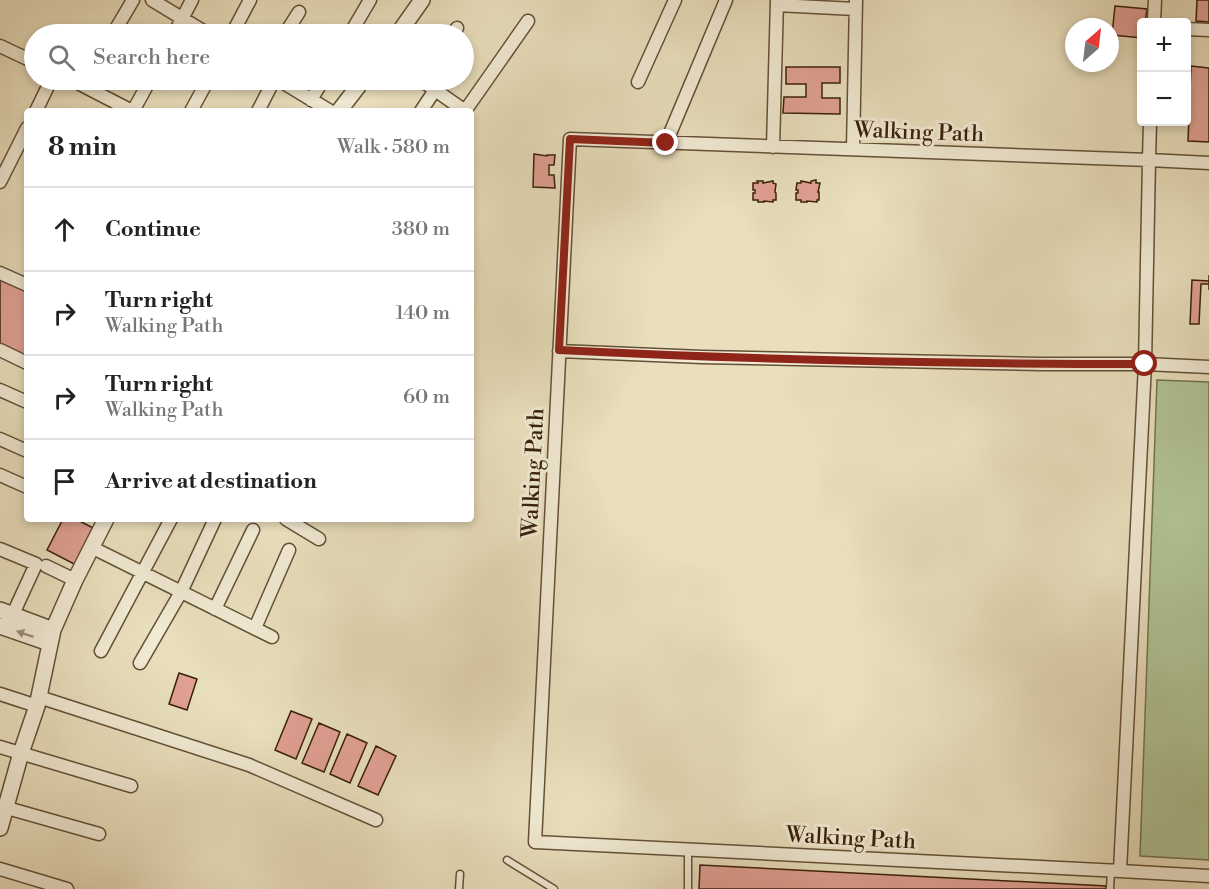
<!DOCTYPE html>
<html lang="en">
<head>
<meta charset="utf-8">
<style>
	body { margin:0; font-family:"Libre Bodoni",serif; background:#f2f2f2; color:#222 }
	.controls { position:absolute; right:18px; top:18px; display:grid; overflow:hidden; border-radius:6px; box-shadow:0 3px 9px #0003 }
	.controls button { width:54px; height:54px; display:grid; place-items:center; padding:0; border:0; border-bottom:2px solid #e0e0e0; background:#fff; color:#222; font:30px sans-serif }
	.compass { position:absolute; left:1065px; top:18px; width:54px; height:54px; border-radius:50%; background:#fff; box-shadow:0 3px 9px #0003; rotate:28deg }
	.stop { position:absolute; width:18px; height:18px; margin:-14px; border:4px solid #8f2418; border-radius:50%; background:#fff }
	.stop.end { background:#8f2418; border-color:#fff; box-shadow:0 2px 6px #0008 }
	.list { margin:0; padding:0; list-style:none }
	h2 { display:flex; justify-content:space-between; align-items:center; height:78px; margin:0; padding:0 24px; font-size:26px }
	h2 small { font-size:20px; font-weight:400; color:#767676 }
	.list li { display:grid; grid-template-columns:39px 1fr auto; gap:18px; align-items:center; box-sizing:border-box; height:84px; padding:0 24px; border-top:2px solid #e0e0e0 }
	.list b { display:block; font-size:22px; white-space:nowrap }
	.list p { margin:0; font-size:20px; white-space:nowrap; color:#767676 }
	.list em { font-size:20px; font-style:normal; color:#767676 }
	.icon { flex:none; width:33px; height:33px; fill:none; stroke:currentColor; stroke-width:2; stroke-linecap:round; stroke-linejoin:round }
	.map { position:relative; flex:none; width:1209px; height:889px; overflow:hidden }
	.search { position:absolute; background:#fff; box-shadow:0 3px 9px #0003; left:24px; top:24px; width:450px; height:66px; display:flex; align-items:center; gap:15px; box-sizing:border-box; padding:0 21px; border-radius:33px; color:#767676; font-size:22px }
	.panel { position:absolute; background:#fff; box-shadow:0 3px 9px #0003; left:24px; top:108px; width:450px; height:414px; border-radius:6px }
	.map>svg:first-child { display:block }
	.green { fill:#b1c395; stroke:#74724f; stroke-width:1.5 }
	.building { fill:#e1a094; stroke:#382009; stroke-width:1.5 }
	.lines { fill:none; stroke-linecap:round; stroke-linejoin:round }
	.service-casing { stroke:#645036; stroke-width:9 }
	.minor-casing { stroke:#645036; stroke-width:15 }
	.tertiary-casing { stroke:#645036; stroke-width:18 }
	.service { stroke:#f1ead4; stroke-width:6 }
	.minor { stroke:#f1ead4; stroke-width:12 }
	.tertiary { stroke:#f1ead4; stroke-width:15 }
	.oneway { fill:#9e8f79 }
	.route { stroke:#8f2418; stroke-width:8 }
	.labels { text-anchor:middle; stroke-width:6; stroke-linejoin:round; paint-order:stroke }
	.street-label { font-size:22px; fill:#382009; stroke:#f1ead4 }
</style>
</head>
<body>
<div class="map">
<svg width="1209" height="889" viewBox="0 0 1209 889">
	<rect width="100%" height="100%" fill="#e9dfbd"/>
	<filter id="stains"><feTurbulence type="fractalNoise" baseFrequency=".00333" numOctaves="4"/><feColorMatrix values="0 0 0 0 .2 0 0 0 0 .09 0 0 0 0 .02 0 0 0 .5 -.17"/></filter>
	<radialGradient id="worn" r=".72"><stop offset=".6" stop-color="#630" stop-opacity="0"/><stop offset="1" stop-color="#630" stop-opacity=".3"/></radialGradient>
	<!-- green -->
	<path class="green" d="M 1157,380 L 1209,382 L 1209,860 L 1140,856 Z"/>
	<!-- building -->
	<path class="building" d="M 1197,0 L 1209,0 L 1209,22 L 1196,21 Z
		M 1115,6 L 1147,9 L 1145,22 L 1142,22 L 1142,38 L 1112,35 Z
		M 1191,66 L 1209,68 L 1209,142 L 1188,141 Z
		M 786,67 L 840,67 L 840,83 L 822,83 L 822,98 L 840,98 L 840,114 L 783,113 L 784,97 L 806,97 L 806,84 L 786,84 Z
		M 534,154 L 547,156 L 547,155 L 555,155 L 554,165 L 549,165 L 549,175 L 554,175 L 555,188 L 533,187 Z
		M 816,180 L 816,183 L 820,183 L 818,192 L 819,192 L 819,200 L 817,200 L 817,202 L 807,201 L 807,202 L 801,202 L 801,200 L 796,200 L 796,193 L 798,193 L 798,190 L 796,190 L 797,183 L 801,183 L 801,181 L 811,183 L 811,181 Z
		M 757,181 L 763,181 L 763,183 L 773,181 L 773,183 L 776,184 L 775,192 L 776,193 L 776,200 L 773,200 L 773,202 L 764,201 L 764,202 L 758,202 L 758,200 L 753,200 L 753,193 L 755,193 L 755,190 L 753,190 L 753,183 L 758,183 Z
		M 0,268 L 27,281 L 27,365 L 0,352 Z
		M 1209,275 L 1209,290 L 1209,284 L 1201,284 L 1199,324 L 1190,324 L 1192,280 L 1209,281 Z
		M 63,519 L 76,519 L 97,530 L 78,566 L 47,550 Z
		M 179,673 L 197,679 L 187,710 L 169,704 Z
		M 291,711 L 312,719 L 296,759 L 275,750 Z
		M 319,723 L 340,732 L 324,772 L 302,763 Z
		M 347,734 L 367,743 L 350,783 L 330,774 Z
		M 376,746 L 396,756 L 378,795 L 358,786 Z
		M 700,865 L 1106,886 L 1106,889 L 699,889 Z"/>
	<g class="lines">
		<!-- service casing -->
		<g class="service-casing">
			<path id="service" d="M 688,850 L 688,889
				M 507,860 L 554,889
				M 459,889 L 460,874
				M 1110,889 L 1111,871"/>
		</g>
		<!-- minor casing -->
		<g class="minor-casing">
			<path id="minor" d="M 152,0 L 208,34
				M 777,5 L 855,9
				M 1154,22 L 1155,0
				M 1186,29 L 1209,30
				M 113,34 L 133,0
				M 174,34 L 192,0
				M 232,34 L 250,0
				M 285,34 L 299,12
				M 350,34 L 370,0
				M 453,34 L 457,28
				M 0,46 L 34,62
				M 72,80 L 132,111
				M 279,80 L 330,111
				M 421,80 L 465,111
				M 638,82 L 675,0
				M 311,100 L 323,80
				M 36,111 L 51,80
				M 133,111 L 150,80
				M 191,111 L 208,80
				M 258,111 L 274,80
				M 421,111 L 435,90
				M 465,111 L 528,21
				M 666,143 L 726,0
				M 773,147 L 777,0
				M 853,149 L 856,0
				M 1209,163 L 1149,160 L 1145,364 L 1120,871 L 1209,876
				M 0,182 L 27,128
				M 0,273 L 27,285
				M 0,350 L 27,363
				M 559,351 L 702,357 L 1040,364 L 1145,364 L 1209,367
				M 0,390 L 27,402
				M 0,439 L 27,451
				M 0,475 L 27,487
				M 286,519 L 319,539
				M 91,547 L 272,637
				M 0,549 L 36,564 L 13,614
				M 46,566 L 75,580
				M 215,609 L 253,530
				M 255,628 L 289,550
				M 101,651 L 171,519
				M 140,663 L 181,592 L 215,519
				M 0,694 L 37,706
				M 39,697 L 249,765 L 376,820
				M 0,747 L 131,786
				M 0,806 L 99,834
				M 0,869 L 67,889
				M 1120,871 L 535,842 L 570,139 L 1149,160 L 1150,122"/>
		</g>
		<!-- tertiary casing -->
		<g class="tertiary-casing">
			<path id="tertiary" d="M 398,34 L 422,0
				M 339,111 L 363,80
				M 0,610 L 53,630
				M 0,626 L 49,643
				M 0,828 L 21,753 L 37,706 L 53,630 L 75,580 L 106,519"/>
		</g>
		<!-- service -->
		<use href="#service" class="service"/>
		<!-- minor -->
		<use href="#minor" class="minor"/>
		<!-- tertiary -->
		<use href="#tertiary" class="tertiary"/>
	</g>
	<!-- one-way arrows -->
	<defs><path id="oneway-solid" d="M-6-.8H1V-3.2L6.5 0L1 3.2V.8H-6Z" transform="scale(1.5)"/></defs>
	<use class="oneway" href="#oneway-solid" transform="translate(25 634) rotate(-161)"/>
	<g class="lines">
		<!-- route -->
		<path class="route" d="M 666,143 L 570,139 L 559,350 C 754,360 950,364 1145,364"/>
	</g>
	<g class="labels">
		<!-- street labels -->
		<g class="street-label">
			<text transform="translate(919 131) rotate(2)" y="8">Walking Path</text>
			<text transform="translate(532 473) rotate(-87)" y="8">Walking Path</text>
			<text transform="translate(851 837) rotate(3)" y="8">Walking Path</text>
		</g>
	</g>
	<rect width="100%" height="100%" filter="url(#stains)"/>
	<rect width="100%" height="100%" fill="url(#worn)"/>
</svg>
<div class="controls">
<button>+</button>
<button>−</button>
</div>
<svg class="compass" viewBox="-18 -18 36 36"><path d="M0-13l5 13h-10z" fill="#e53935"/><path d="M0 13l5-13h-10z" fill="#767676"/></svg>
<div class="stop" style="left:1145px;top:364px"></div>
<div class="stop end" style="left:666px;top:143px"></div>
<div class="search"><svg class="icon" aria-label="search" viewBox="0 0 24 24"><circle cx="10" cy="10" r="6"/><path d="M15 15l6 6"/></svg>Search here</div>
<section class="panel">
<h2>8 min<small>Walk · 580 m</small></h2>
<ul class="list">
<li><svg class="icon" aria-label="ahead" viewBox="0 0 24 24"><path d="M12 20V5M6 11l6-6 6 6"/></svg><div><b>Continue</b></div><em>380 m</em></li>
<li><svg class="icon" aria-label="right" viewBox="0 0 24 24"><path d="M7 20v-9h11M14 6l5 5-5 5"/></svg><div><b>Turn right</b><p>Walking Path</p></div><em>140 m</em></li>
<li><svg class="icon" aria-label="right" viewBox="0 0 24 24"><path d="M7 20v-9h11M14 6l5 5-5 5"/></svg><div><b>Turn right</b><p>Walking Path</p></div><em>60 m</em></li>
<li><svg class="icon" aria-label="arrive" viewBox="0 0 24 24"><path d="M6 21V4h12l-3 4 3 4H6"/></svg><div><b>Arrive at destination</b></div></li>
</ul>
</section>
</div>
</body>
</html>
